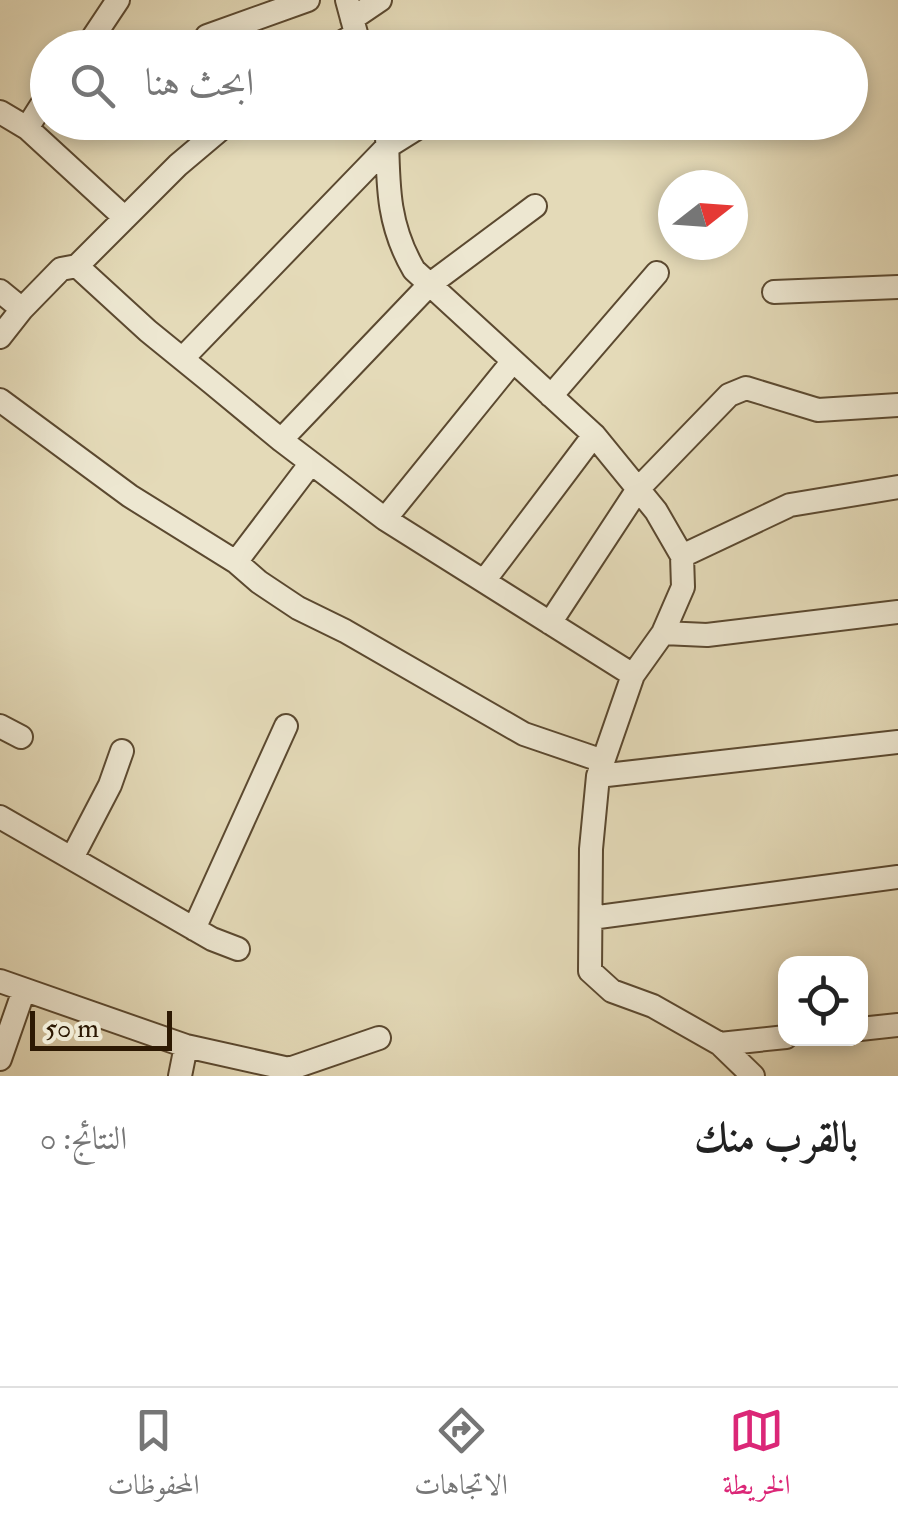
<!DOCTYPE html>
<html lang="ar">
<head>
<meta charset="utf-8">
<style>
	body { margin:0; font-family:"IM FELL Double Pica",Amiri,serif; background:#f6f6f6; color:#222; direction:rtl }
	.controls { position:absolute; right:30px; bottom:30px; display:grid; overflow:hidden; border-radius:20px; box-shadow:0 5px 15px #0003 }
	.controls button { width:90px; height:90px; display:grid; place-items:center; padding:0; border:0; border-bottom:2px solid #e0e0e0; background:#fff; color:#222; font:50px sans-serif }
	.compass { position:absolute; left:658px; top:170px; width:90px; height:90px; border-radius:50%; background:#fff; box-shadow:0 5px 15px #0003; rotate:73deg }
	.scale { position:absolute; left:30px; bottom:25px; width:142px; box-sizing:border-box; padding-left:10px; border:5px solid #2d1903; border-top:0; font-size:28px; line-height:35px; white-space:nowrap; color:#2d1903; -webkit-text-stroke:8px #ede7d1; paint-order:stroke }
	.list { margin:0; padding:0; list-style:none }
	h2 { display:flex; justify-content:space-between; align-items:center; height:130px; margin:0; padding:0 40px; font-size:42px }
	h2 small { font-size:32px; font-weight:400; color:#767676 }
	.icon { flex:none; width:55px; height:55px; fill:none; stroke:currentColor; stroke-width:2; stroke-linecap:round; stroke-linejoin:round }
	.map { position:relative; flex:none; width:898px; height:1076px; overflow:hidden; direction:ltr }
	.search { position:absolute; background:#fff; box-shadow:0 5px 15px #0003; left:30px; right:30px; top:30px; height:110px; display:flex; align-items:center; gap:25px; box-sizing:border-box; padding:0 35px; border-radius:55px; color:#767676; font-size:38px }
	.sheet { height:310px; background:#fff }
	nav { display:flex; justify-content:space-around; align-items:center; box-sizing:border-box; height:140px; border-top:2px solid #e0e0e0; background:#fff; font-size:28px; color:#767676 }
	nav a { display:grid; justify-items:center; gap:5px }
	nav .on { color:#db2777 }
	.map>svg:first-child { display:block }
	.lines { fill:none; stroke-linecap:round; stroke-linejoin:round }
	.minor-casing { stroke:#5b4930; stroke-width:26 }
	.minor { stroke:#ede7d1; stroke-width:22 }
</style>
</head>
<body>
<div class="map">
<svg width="898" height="1076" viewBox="0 0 898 1076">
	<rect width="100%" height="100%" fill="#e4dab8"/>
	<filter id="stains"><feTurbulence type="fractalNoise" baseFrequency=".002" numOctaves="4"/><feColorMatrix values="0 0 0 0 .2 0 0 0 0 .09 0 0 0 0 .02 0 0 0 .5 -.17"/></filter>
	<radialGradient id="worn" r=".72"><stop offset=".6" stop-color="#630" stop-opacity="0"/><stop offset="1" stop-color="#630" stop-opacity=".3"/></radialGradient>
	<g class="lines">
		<!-- minor casing -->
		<g class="minor-casing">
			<path id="minor" d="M 347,0 L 360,48
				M 352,19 L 380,0
				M 86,48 L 118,0
				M 202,48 L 207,36 L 308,0
				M 332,48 L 356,34
				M 0,112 L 27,128 L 125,218
				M 384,122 L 387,132 C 388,184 387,224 414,270 L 594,435 L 656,511 L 682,556 L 683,587 L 663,633 L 633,675 L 598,776 L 591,849 L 590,971 L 612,991 L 653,1006 L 720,1044 L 753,1076
				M 27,128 L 48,95
				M 77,266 L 178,165 L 229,122
				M 0,291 L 22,309
				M 774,292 L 898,287
				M 0,337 L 22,309 L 61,269 L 77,266 L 148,331 L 212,383 L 281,440 L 385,519 L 633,675
				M 183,358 L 387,147 L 427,122
				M 551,396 L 657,273
				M 0,400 L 130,496 L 236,562 L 259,582 L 298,608 L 345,631 L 524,734 L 603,761
				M 281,440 L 429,285 L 535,206
				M 385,519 L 513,361
				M 682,556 L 790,505 L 898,487
				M 236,562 L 311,463
				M 484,581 L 594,435
				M 550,623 L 638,489 L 729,395 L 746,388 L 818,410 L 898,405
				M 663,633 L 707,635 L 898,612
				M 0,726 L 21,737
				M 598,776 L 898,742
				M 0,817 L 212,939 L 238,949
				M 72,858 L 110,785 L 122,751
				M 591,918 L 898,877
				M 194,929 L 286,726
				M 0,981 L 186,1046 L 289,1069 L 379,1038
				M 860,1029 L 898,1025
				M 720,1044 L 786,1037
				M 0,1059 L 24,990
				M 180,1076 L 186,1046"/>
		</g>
		<!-- minor -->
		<use href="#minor" class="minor"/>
	</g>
	<rect width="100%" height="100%" filter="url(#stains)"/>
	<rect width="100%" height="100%" fill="url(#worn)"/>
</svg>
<div class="controls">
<button><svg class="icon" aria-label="locate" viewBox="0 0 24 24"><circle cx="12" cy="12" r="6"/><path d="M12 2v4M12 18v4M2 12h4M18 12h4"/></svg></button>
</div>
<svg class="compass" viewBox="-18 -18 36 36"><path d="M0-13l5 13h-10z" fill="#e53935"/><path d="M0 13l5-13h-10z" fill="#767676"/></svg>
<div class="scale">50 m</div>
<div class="search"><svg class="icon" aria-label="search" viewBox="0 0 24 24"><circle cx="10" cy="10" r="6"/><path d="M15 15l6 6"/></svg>ابحث هنا</div>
</div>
<section class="sheet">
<h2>بالقرب منك<small>النتائج: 0</small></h2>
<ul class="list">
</ul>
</section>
<nav>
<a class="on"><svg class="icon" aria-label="map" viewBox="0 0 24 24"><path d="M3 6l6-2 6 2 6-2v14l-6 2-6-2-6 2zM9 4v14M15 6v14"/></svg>الخريطة</a>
<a><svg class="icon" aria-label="directions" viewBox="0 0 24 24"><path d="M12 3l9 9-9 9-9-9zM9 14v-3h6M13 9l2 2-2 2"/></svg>الاتجاهات</a>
<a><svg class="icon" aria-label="saved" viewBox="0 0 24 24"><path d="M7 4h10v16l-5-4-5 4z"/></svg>المحفوظات</a>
</nav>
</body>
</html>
